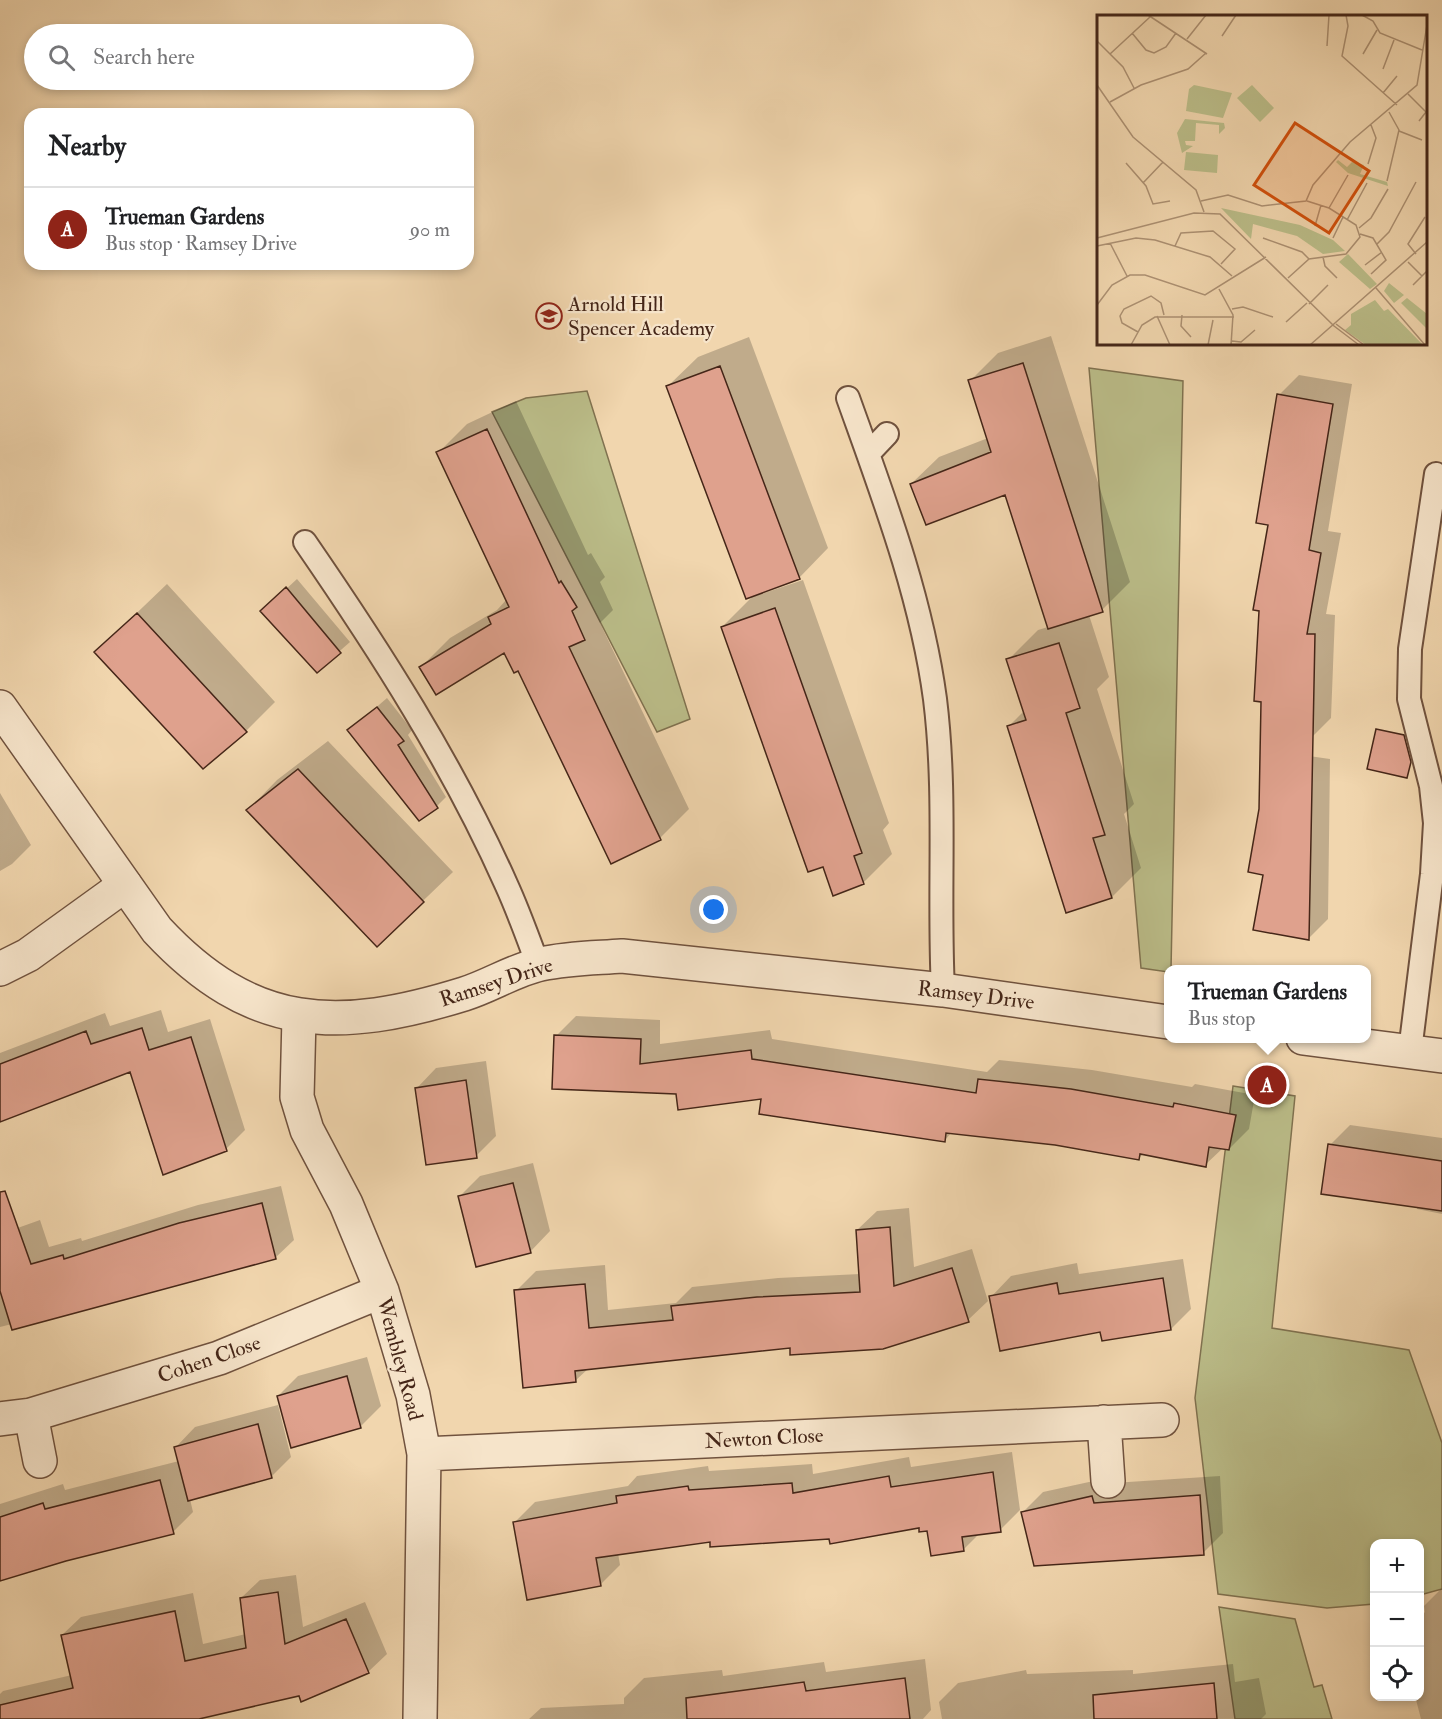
<!DOCTYPE html>
<html lang="en">
<head>
<meta charset="utf-8">
<style>
	body { margin:0; font-family:"IM FELL Double Pica",serif; background:#f6f6f6; color:#202124 }
	.controls { position:absolute; right:18px; bottom:18px; display:grid; overflow:hidden; border-radius:12px; box-shadow:0 3px 9px #0003 }
	.controls button { width:54px; height:54px; display:grid; place-items:center; padding:0; border:0; border-bottom:2px solid #e0e0e0; background:#fff; color:#202124; font:30px sans-serif }
	.you { position:absolute; left:714px; top:910px; width:21px; height:21px; margin:-15px; border:4px solid #fff; border-radius:50%; background:#1a73e8; box-shadow:0 0 0 9px #1a73e833 }
	.badge { display:grid; place-items:center; width:39px; height:39px; border-radius:50%; background:#8f2418; color:#fff; font-size:20px; font-weight:700 }
	.pin { position:absolute; translate:-50% -50%; border:3px solid #fff; box-shadow:0 2px 6px #0006 }
	.popup { position:absolute; left:1164px; top:965px; width:207px; height:78px; box-sizing:border-box; display:grid; place-content:center; border-radius:12px; background:#fff; filter:drop-shadow(0 2px 4px #0005); font-size:20px; white-space:nowrap; color:#757577 }
	.popup b { font-size:22px; color:#202124 }
	.popup::after { content:''; position:absolute; left:50%; top:100%; margin-left:-12px; border:12px solid transparent; border-top-color:#fff }
	.list { margin:0; padding:0; list-style:none }
	h2 { display:flex; justify-content:space-between; align-items:center; height:78px; margin:0; padding:0 24px; font-size:26px }
	h2 small { font-size:20px; font-weight:400; color:#757577 }
	.list li { display:grid; grid-template-columns:39px 1fr auto; gap:18px; align-items:center; box-sizing:border-box; height:84px; padding:0 24px; border-top:2px solid #e0e0e0 }
	.list b { display:block; font-size:22px; white-space:nowrap }
	.list p { margin:0; font-size:20px; white-space:nowrap; color:#757577 }
	.list em { font-size:20px; font-style:normal; color:#757577 }
	.icon { flex:none; width:33px; height:33px; fill:none; stroke:currentColor; stroke-width:2; stroke-linecap:round; stroke-linejoin:round }
	.map { position:relative; flex:none; width:1442px; height:1719px; overflow:hidden }
	.search { position:absolute; background:#fff; box-shadow:0 3px 9px #0003; left:24px; top:24px; width:450px; height:66px; display:flex; align-items:center; gap:15px; box-sizing:border-box; padding:0 21px; border-radius:33px; color:#757577; font-size:22px }
	.panel { position:absolute; background:#fff; box-shadow:0 3px 9px #0003; left:24px; top:108px; width:450px; height:162px; border-radius:18px }
	.map>svg:first-child { display:block }
	.green { fill:#bbbd89; stroke:#807250; stroke-width:1.5 }
	.shadow { fill:#0003 }
	.building { fill:#dfa18d; stroke:#452618; stroke-width:1.5 }
	.lines { fill:none; stroke-linecap:round; stroke-linejoin:round }
	.service-casing { stroke:#70523e; stroke-width:26 }
	.minor-casing { stroke:#70523e; stroke-width:36 }
	.tertiary-casing { stroke:#70523e; stroke-width:36 }
	.service { stroke:#f6e4ca; stroke-width:22 }
	.minor { stroke:#f6e4ca; stroke-width:33 }
	.tertiary { stroke:#f6e4ca; stroke-width:33 }
	.labels { text-anchor:middle; stroke-width:4.5; stroke-linejoin:round; paint-order:stroke }
	.poi-label { font-size:21px; fill:#452618; stroke:#f6e4ca; text-anchor:start }
	.street-label { font-size:21px; fill:#452618; stroke:#f6e4ca }
	.inset-road { fill:none; stroke:#ac9072; stroke-width:1.5 }
	.view { fill:#d0510e; fill-opacity:0.15; stroke:#d0510e; stroke-width:3 }
	.inset-edge { fill:none; stroke:#452618; stroke-width:3 }
</style>
</head>
<body>
<div class="map">
<svg width="1442" height="1719" viewBox="0 0 1442 1719">
	<rect width="100%" height="100%" fill="#f1d6ae"/>
	<filter id="stains"><feTurbulence type="fractalNoise" baseFrequency=".00333" numOctaves="4"/><feColorMatrix values="0 0 0 0 .2 0 0 0 0 .09 0 0 0 0 .02 0 0 0 .5 -.17"/></filter>
	<radialGradient id="worn" r=".72"><stop offset=".6" stop-color="#630" stop-opacity="0"/><stop offset="1" stop-color="#630" stop-opacity=".3"/></radialGradient>
	<!-- green -->
	<path class="green" d="M 1089,368 L 1183,381 L 1171,969 L 1168,970 L 1168,972 L 1141,968 Z
		M 587,391 L 690,719 L 657,732 L 492,412 L 526,398 Z
		M 1233,1086 L 1295,1096 L 1272,1328 L 1409,1350 L 1442,1443 L 1442,1589 L 1420,1595 L 1420,1544 L 1374,1544 L 1374,1604 L 1327,1608 L 1218,1594 L 1195,1398 Z
		M 1219,1607 L 1295,1619 L 1314,1687 L 1322,1685 L 1332,1719 L 1235,1719 Z"/>
	<!-- shadow -->
	<path class="shadow" d="M 1051,336 L 1130,582 L 1102,610 L 1089,615 L 1109,677 L 1097,689 L 1134,804 L 1124,814 L 1141,868 L 1112,897 L 1008,727 L 1024,711 L 1008,660 L 1038,630 L 1048,627 L 1006,493 L 911,484 L 939,457 L 988,438 L 970,381 L 998,353 Z
		M 749,337 L 828,548 L 799,578 L 668,386 L 698,357 Z
		M 1299,375 L 1352,384 L 1328,531 L 1341,533 L 1326,614 L 1335,615 L 1331,718 L 1311,738 L 1269,524 L 1279,395 Z
		M 516,401 L 588,555 L 591,553 L 605,577 L 600,582 L 613,610 L 600,623 L 689,809 L 660,838 L 611,862 L 519,669 L 505,651 L 421,667 L 450,638 L 497,610 L 507,599 L 438,453 L 467,424 Z
		M 297,579 L 350,642 L 317,671 L 272,602 Z
		M 803,580 L 889,823 L 883,830 L 892,854 L 863,883 L 823,865 L 722,627 L 752,597 Z
		M 167,584 L 275,702 L 246,731 L 96,652 Z
		M 387,698 L 412,730 L 408,735 L 446,797 L 437,806 L 349,731 Z
		M 328,741 L 453,872 L 377,945 L 248,810 L 277,780 Z
		M 1281,752 L 1330,759 L 1328,919 L 1308,939 L 1265,874 Z
		M 0,793 L 31,845 L 12,864 L 0,871 Z
		M 161,1010 L 168,1032 L 210,1019 L 245,1130 L 226,1149 L 131,1070 L 0,1120 L 0,1053 L 105,1013 L 110,1026 Z
		M 576,1016 L 660,1020 L 660,1044 L 770,1030 L 772,1039 L 987,1072 L 999,1060 L 1092,1070 L 1192,1087 L 1195,1084 L 1255,1095 L 1249,1129 L 1229,1149 L 1223,1148 L 1205,1165 L 1144,1153 L 1139,1158 L 1055,1144 L 952,1132 L 945,1140 L 763,1098 L 677,1093 L 556,1036 Z
		M 486,1061 L 496,1136 L 476,1156 L 416,1089 L 436,1068 Z
		M 1350,1125 L 1442,1138 L 1442,1214 L 1417,1209 L 1417,1206 L 1330,1145 Z
		M 533,1163 L 550,1231 L 530,1252 L 460,1196 L 480,1176 Z
		M 281,1186 L 294,1240 L 275,1258 L 0,1327 L 0,1213 L 12,1230 L 40,1220 L 49,1247 L 81,1238 L 82,1241 L 198,1205 Z
		M 909,1208 L 914,1267 L 972,1249 L 988,1301 L 968,1320 L 791,1347 L 589,1368 L 575,1381 L 516,1291 L 536,1271 L 605,1265 L 608,1310 L 676,1303 L 692,1287 L 778,1278 L 860,1274 L 857,1230 L 877,1211 Z
		M 1183,1259 L 1191,1309 L 1171,1329 L 1101,1330 L 991,1297 L 1011,1276 L 1077,1263 L 1079,1274 Z
		M 367,1357 L 381,1406 L 360,1427 L 278,1396 L 298,1376 Z
		M 278,1405 L 291,1457 L 271,1477 L 190,1499 L 193,1512 L 173,1532 L 66,1559 L 0,1580 L 0,1504 L 63,1484 L 65,1490 L 179,1461 L 175,1448 L 195,1427 Z
		M 1012,1452 L 1020,1510 L 1000,1530 L 980,1533 L 963,1550 L 920,1526 L 830,1537 L 711,1540 L 618,1553 L 620,1565 L 600,1585 L 515,1522 L 535,1502 L 628,1486 L 637,1476 L 708,1466 L 709,1471 L 812,1464 L 813,1474 L 909,1457 L 911,1467 Z
		M 1220,1476 L 1223,1533 L 1203,1553 L 1023,1512 L 1043,1492 L 1112,1477 L 1113,1483 Z
		M 296,1575 L 303,1627 L 365,1602 L 387,1654 L 368,1672 L 300,1694 L 193,1719 L 0,1719 L 0,1694 L 3,1691 L 72,1675 L 62,1635 L 81,1617 L 193,1593 L 203,1644 L 246,1634 L 241,1598 L 260,1580 Z
		M 1442,1588 L 1442,1719 L 1421,1719 L 1415,1696 L 1420,1696 L 1420,1637 L 1422,1635 L 1420,1618 L 1425,1612 L 1424,1606 Z
		M 925,1659 L 931,1710 L 923,1719 L 529,1719 L 541,1708 L 624,1704 L 624,1698 L 644,1678 L 722,1670 L 723,1676 L 824,1662 L 826,1672 Z
		M 1233,1664 L 1235,1682 L 1259,1678 L 1266,1714 L 1261,1719 L 942,1719 L 939,1702 L 958,1683 L 1026,1670 L 1027,1674 L 1133,1670 L 1133,1674 Z"/>
	<!-- building -->
	<path class="building" d="M 1023,363 L 1103,612 L 1048,629 L 1005,495 L 926,525 L 910,484 L 991,452 L 968,380 Z
		M 720,366 L 800,579 L 746,599 L 666,386 Z
		M 1277,394 L 1333,404 L 1309,550 L 1321,553 L 1307,634 L 1315,634 L 1309,940 L 1253,930 L 1263,875 L 1248,872 L 1259,809 L 1261,702 L 1254,701 L 1259,611 L 1253,610 L 1268,525 L 1256,523 Z
		M 487,429 L 559,583 L 561,581 L 577,607 L 572,611 L 585,640 L 569,647 L 661,840 L 611,864 L 518,671 L 514,673 L 504,653 L 436,695 L 419,667 L 491,624 L 488,617 L 509,607 L 436,452 Z
		M 286,587 L 341,653 L 317,673 L 260,611 Z
		M 775,608 L 862,853 L 854,856 L 864,884 L 833,896 L 823,867 L 808,872 L 721,627 Z
		M 137,613 L 247,732 L 203,769 L 94,652 Z
		M 1059,643 L 1080,708 L 1066,713 L 1105,835 L 1093,838 L 1112,898 L 1066,913 L 1007,726 L 1026,720 L 1006,659 Z
		M 377,707 L 404,741 L 398,745 L 438,808 L 419,821 L 347,730 Z
		M 1376,729 L 1404,735 L 1411,762 L 1407,778 L 1367,769 Z
		M 298,769 L 424,902 L 377,947 L 246,810 Z
		M 142,1028 L 149,1050 L 191,1037 L 227,1151 L 163,1175 L 130,1072 L 0,1122 L 0,1064 L 86,1031 L 91,1044 Z
		M 554,1035 L 641,1039 L 640,1064 L 751,1050 L 752,1059 L 976,1093 L 978,1079 L 1071,1089 L 1173,1107 L 1174,1103 L 1236,1115 L 1229,1150 L 1209,1147 L 1206,1167 L 1140,1154 L 1139,1160 L 1055,1145 L 946,1133 L 945,1142 L 759,1114 L 761,1099 L 678,1110 L 676,1094 L 552,1089 Z
		M 466,1080 L 477,1158 L 426,1165 L 415,1088 Z
		M 1328,1144 L 1442,1161 L 1442,1211 L 1321,1194 Z
		M 513,1183 L 531,1253 L 476,1267 L 458,1196 Z
		M 5,1191 L 31,1264 L 63,1255 L 64,1259 L 179,1223 L 262,1203 L 276,1259 L 12,1330 L 0,1291 L 0,1192 Z
		M 890,1227 L 894,1286 L 952,1268 L 969,1322 L 883,1349 L 790,1355 L 790,1348 L 575,1371 L 576,1382 L 523,1388 L 514,1290 L 585,1284 L 589,1328 L 673,1320 L 671,1306 L 757,1297 L 860,1292 L 856,1230 Z
		M 1163,1278 L 1171,1330 L 1102,1341 L 1100,1332 L 1000,1351 L 989,1296 L 1057,1283 L 1059,1294 Z
		M 347,1376 L 361,1428 L 291,1448 L 277,1396 Z
		M 258,1424 L 272,1478 L 188,1501 L 174,1447 Z
		M 993,1472 L 1001,1532 L 962,1537 L 964,1551 L 931,1556 L 927,1531 L 919,1532 L 919,1528 L 830,1544 L 829,1539 L 710,1547 L 710,1542 L 596,1558 L 601,1586 L 527,1600 L 513,1522 L 617,1503 L 616,1496 L 688,1486 L 689,1490 L 792,1483 L 793,1493 L 889,1476 L 891,1487 Z
		M 160,1480 L 174,1534 L 66,1561 L 0,1581 L 0,1517 L 43,1503 L 45,1509 Z
		M 1200,1495 L 1204,1555 L 1034,1566 L 1021,1512 L 1092,1496 L 1094,1503 Z
		M 278,1592 L 285,1644 L 346,1619 L 369,1673 L 301,1702 L 299,1696 L 199,1719 L 0,1719 L 0,1705 L 73,1688 L 61,1635 L 175,1611 L 185,1661 L 246,1648 L 240,1598 Z
		M 905,1678 L 910,1719 L 687,1719 L 686,1698 L 804,1682 L 806,1691 Z
		M 1214,1683 L 1217,1719 L 1094,1719 L 1093,1695 Z"/>
	<g class="lines">
		<!-- service casing -->
		<g class="service-casing">
			<path id="service" d="M 848,398 C 883,496 921,595 935,699 C 947,796 938,893 943,990
				M 868,454 L 887,434
				M 305,542 C 380,651 452,763 506,884 C 518,910 528,938 538,965
				M 1410,1051 L 1432,874 L 1435,823 L 1431,786 L 1409,699 L 1410,649 L 1436,474"/>
		</g>
		<!-- minor casing -->
		<g class="minor-casing">
			<path id="minor" d="M 0,969 L 28,955 L 125,885
				M 299,1017 L 297,1097 L 307,1130 L 346,1204 L 382,1291 L 413,1395 L 424,1454 L 420,1719
				M 31,1415 L 40,1461
				M 0,1419 L 31,1415 L 219,1358 L 382,1291
				M 1104,1422 L 1108,1481
				M 424,1454 L 1162,1420"/>
		</g>
		<!-- tertiary casing -->
		<g class="tertiary-casing">
			<path id="tertiary" d="M 0,707 L 157,930 C 252,1032 338,1033 464,994 C 490,986 514,970 541,964 C 568,958 595,958 622,956 L 943,990 L 1168,1022
				M 1303,1038 L 1442,1056"/>
		</g>
		<!-- service -->
		<use href="#service" class="service"/>
		<!-- minor -->
		<use href="#minor" class="minor"/>
		<!-- tertiary -->
		<use href="#tertiary" class="tertiary"/>
	</g>
	<!-- icons -->
	<defs>
		<g id="school-ring" transform="scale(1.35)"><circle r="9.5" fill="#f6e4ca" stroke="#8f2418" stroke-width="1.5"/><path d="M0-5L7-2L0 1L-7-2ZM-4 1L0 2.5L4 1V4Q0 6-4 4Z" fill="#8f2418"/></g>
	</defs>
	<g fill-rule="evenodd">
		<use href="#school-ring" x="549" y="316"/>
	</g>
	<g class="labels">
		<!-- poi labels -->
		<g class="poi-label">
			<text x="568" y="311">Arnold Hill<tspan x="568" dy="24">Spencer Academy</tspan></text>
		</g>
		<!-- street labels -->
		<g class="street-label">
			<text transform="translate(496 982) rotate(-18)" y="7">Ramsey Drive</text>
			<text transform="translate(976 995) rotate(7)" y="7">Ramsey Drive</text>
			<text transform="translate(209 1359) rotate(-19)" y="7">Cohen Close</text>
			<text transform="translate(400 1359) rotate(75)" y="7">Wembley Road</text>
			<text transform="translate(764 1438) rotate(-3)" y="7">Newton Close</text>
		</g>
	</g>
	<!-- overview -->
	<g transform="translate(1097 15)">
		<rect width="330" height="330" fill="#f1d6ae"/>
		<path d="M 97,70 L 135,78 L 126,103 L 89,96 L 92,74 ZM 155,70 L 177,93 L 163,107 L 140,83 ZM 88,104 L 127,108 L 128,113 L 122,119 L 122,110 L 99,108 L 98,126 L 88,126 L 89,130 L 96,131 L 85,138 L 80,118 ZM 89,137 L 121,140 L 120,158 L 87,155 ZM 241,145 L 250,152 L 255,147 L 267,150 L 263,159 L 290,167 L 291,171 L 251,158 L 239,147 ZM 124,193 L 203,210 L 236,225 L 248,236 L 226,239 L 200,221 L 156,209 L 154,224 ZM 251,239 L 280,269 L 273,274 L 242,247 ZM 292,268 L 307,280 L 297,288 L 287,276 ZM 310,283 L 330,299 L 330,314 L 304,288 ZM 278,285 L 287,296 L 291,294 L 326,330 L 269,330 L 248,315 L 254,310 L 254,299 Z" fill="#bbbd89"/>
		<path class="inset-road" d="M 51,0 L 110,39M 249,0 L 251,11 L 245,41 L 300,90M 265,0 L 276,6 L 283,18 L 325,35M 35,18 L 49,35 L 57,38 L 69,32 L 79,18M 125,21 L 139,0M 90,24 L 109,0M 0,26 L 26,52 L 37,73M 230,31 L 232,0M 13,39 L 53,2M 266,39 L 280,15M 286,54 L 297,25M 0,70 L 36,122 L 99,175 L 107,197M 286,78 L 300,61M 311,79 L 329,97 L 322,106M 13,87 L 44,70 L 91,54 L 109,38M 302,116 L 325,125M 29,148 L 49,171 L 56,189 L 73,186M 271,149 L 279,123 L 274,110M 290,166 L 302,115 L 292,97M 46,168 L 66,147M 104,186 L 131,180 L 165,191 L 209,186 L 216,170 L 253,127 L 320,70 L 330,10M 232,193 L 251,160M 250,205 L 270,168M 218,211 L 224,190M 262,213 L 274,203 L 291,174M 263,219 L 276,223 L 289,245 L 274,259M 0,223 L 97,198 L 123,199 L 237,311M 166,223 L 205,237 L 212,244M 236,223 L 246,202M 13,228 L 30,261M 280,229 L 292,217 L 319,167M 0,231 L 39,223 L 58,225 L 113,242 L 135,261M 78,231 L 84,218 L 116,216 L 138,234 L 124,249M 319,239 L 311,229 L 328,202M 226,242 L 228,251 L 240,263M 311,247 L 325,261M 268,250 L 285,237M 191,263 L 212,244 L 249,239 L 263,222 L 259,210 L 232,193 L 210,186M 316,270 L 330,256M 279,273 L 328,330M 122,274 L 136,300 L 134,330M 212,289 L 231,270M 0,290 L 15,270 L 33,260 L 48,260 L 108,280 L 169,242M 135,294 L 146,292 L 176,302M 85,300 L 84,311 L 94,322M 60,301 L 73,330M 189,307 L 210,288M 239,309 L 267,330M 237,311 L 262,330M 41,317 L 25,308 L 23,301 L 27,294 L 54,281 L 64,288 L 67,300M 135,326 L 144,327 L 158,315M 34,330 L 45,310 L 58,302 L 137,302M 111,330 L 116,305M 213,330 L 330,227"/>
		<path class="view" d="M 198,108 L 272,156 L 232,218 L 157,170 Z"/>
		<rect width="330" height="330" class="inset-edge"/>
	</g>
	<rect width="100%" height="100%" filter="url(#stains)"/>
	<rect width="100%" height="100%" fill="url(#worn)"/>
</svg>
<div class="controls">
<button>+</button>
<button>−</button>
<button><svg class="icon" aria-label="locate" viewBox="0 0 24 24"><circle cx="12" cy="12" r="6"/><path d="M12 2v4M12 18v4M2 12h4M18 12h4"/></svg></button>
</div>
<div class="you"></div>
<div class="pin badge" style="left:1267px;top:1085px">A</div>
<div class="popup"><b>Trueman Gardens</b>Bus stop</div>
<div class="search"><svg class="icon" aria-label="search" viewBox="0 0 24 24"><circle cx="10" cy="10" r="6"/><path d="M15 15l6 6"/></svg>Search here</div>
<section class="panel">
<h2>Nearby<small></small></h2>
<ul class="list">
<li><span class="badge">A</span><div><b>Trueman Gardens</b><p>Bus stop · Ramsey Drive</p></div><em>90 m</em></li>
</ul>
</section>
</div>
</body>
</html>
